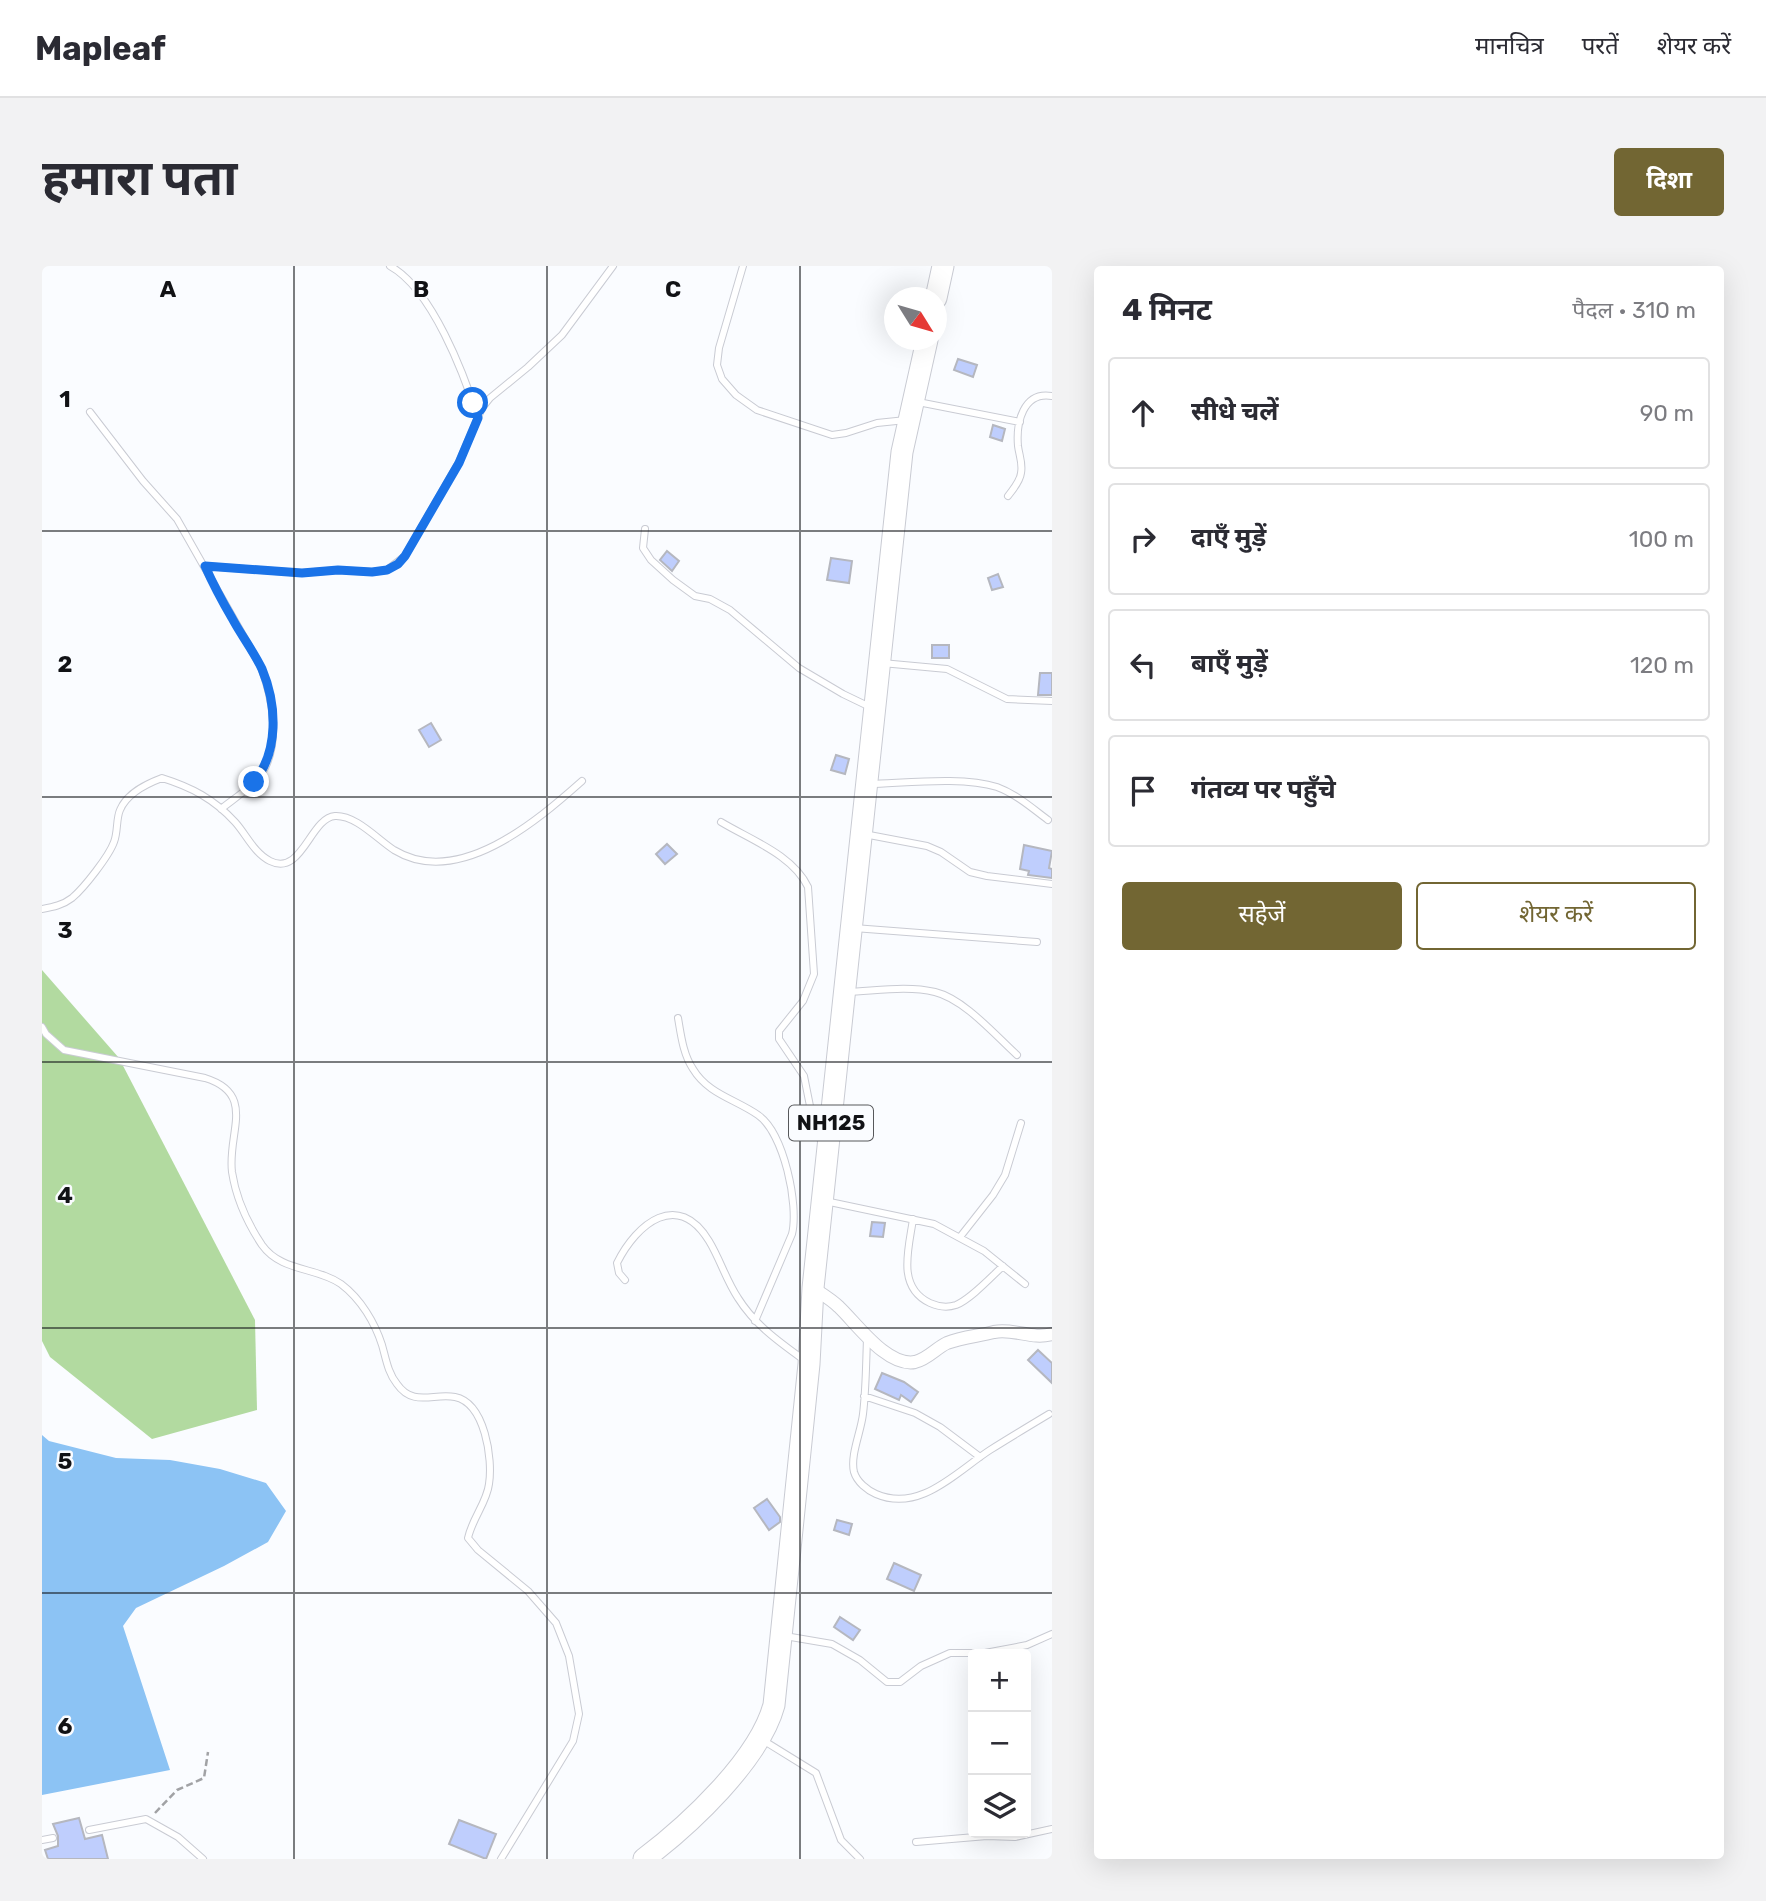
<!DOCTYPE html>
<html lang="hi">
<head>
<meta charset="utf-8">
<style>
	body { margin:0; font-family:Rubik,"Noto Sans Devanagari",sans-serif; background:#f2f2f3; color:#2b2b33 }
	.controls { position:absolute; right:21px; bottom:21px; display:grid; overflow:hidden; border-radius:7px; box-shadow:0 7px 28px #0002 }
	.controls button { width:63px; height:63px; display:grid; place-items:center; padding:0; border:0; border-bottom:2px solid #e1e1e2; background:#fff; color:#2b2b33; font:35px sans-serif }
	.compass { position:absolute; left:842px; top:21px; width:63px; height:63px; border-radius:50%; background:#fff; box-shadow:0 7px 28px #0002; rotate:127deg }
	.stop { position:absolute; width:21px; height:21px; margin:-16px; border:5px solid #1a73e8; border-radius:50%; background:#fff }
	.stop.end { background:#1a73e8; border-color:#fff; box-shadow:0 2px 7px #0008 }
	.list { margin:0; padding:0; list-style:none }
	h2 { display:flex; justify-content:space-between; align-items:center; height:91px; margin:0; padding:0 28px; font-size:30px }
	h2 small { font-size:23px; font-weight:400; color:#7c7c81 }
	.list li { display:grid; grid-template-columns:46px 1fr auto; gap:21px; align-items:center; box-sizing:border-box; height:112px; margin:0 14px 14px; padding:0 14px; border:2px solid #e1e1e2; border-radius:7px }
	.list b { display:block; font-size:26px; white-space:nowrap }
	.list em { font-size:23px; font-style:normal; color:#7c7c81 }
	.actions { display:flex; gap:14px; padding:21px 28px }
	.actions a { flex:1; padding:16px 0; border:2px solid #726633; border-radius:7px; text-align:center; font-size:24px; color:#726633 }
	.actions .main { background:#726633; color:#fff }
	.icon { flex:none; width:38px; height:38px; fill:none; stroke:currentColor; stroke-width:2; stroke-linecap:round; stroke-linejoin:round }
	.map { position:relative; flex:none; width:1010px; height:1593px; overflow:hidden; border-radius:7px }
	header { display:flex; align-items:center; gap:42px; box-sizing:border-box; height:98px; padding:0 35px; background:#fff; border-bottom:2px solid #e1e1e2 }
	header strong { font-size:33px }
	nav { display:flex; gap:38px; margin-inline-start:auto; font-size:24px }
	.intro { display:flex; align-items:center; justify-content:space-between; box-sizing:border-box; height:168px; padding:0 42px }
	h1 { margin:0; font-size:49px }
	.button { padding:18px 32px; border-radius:7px; background:#726633; color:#fff; font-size:24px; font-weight:700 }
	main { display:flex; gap:42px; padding:0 42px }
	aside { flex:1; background:#fff; border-radius:7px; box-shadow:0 7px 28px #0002 }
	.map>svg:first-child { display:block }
	.green { fill:#b2daa0 }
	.water { fill:#8cc3f4 }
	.building { fill:#bfcefd; stroke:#b5b7bf; stroke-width:2 }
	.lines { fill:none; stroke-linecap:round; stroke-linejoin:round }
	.service-casing { stroke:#c9cbd3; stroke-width:8 }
	.minor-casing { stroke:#c9cbd3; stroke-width:14 }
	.trunk-casing { stroke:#c9cbd3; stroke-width:23 }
	.path { stroke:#a1a2a5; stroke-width:2.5; stroke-dasharray:7 3.5; stroke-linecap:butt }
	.service { stroke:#fff; stroke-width:6 }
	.minor { stroke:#fff; stroke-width:12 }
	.trunk { stroke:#fff; stroke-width:21 }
	.route { stroke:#1a73e8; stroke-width:9 }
	.grid { fill:none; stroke:#111215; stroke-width:2; stroke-opacity:0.55 }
	.labels { text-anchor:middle; stroke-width:5; stroke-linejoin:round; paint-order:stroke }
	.shield { fill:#fafcff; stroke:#57585b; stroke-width:2 }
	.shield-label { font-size:21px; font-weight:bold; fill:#111215 }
	.grid-label { font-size:23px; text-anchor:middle; font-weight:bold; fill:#111215; stroke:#fafcff; stroke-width:5; stroke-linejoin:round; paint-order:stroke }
</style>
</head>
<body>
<header>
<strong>Mapleaf</strong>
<nav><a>मानचित्र</a><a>परतें</a><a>शेयर करें</a></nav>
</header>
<div class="intro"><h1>हमारा पता</h1><a class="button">दिशा</a></div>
<main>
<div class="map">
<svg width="1010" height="1593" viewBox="0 0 1010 1593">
	<rect width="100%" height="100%" fill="#fafcff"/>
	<!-- green -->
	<path class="green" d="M 0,704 L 77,792 L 213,1054 L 215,1144 L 110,1173 L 8,1091 L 0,1075 Z"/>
	<!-- water -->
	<path class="water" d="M 0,1169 L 7,1175 L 74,1192 L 128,1194 L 178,1203 L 224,1217 L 244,1245 L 226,1276 L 182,1300 L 94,1342 L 81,1360 L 128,1504 L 0,1529 Z"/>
	<!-- building -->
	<path class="building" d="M 916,93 L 935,99 L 931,111 L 912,104 Z
		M 951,159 L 963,163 L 960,175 L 948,171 Z
		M 625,285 L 637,295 L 630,305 L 618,294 Z
		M 789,292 L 810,295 L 807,317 L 785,314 Z
		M 956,308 L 961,321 L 950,324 L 946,312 Z
		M 890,379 L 907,379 L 907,392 L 890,392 Z
		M 998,407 L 1010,407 L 1010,429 L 996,429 Z
		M 389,457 L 399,474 L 387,481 L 377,464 Z
		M 794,489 L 807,493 L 803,508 L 789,504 Z
		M 625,578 L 635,588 L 623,598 L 614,588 Z
		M 982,579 L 1010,585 L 1007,602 L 1010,603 L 1010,612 L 986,609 L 987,605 L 978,603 Z
		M 830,956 L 843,957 L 841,971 L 828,970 Z
		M 996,1084 L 1010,1097 L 1010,1117 L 986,1094 Z
		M 840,1107 L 862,1116 L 876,1126 L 869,1136 L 859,1129 L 857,1134 L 833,1123 Z
		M 725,1233 L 738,1251 L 738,1256 L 727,1264 L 712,1242 Z
		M 795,1254 L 810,1258 L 807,1269 L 792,1264 Z
		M 852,1297 L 879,1309 L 872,1325 L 845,1313 Z
		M 798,1351 L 818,1364 L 811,1374 L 792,1361 Z
		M 37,1552 L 43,1573 L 60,1569 L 66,1593 L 6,1593 L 3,1584 L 16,1580 L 16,1570 L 11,1558 Z
		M 417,1554 L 454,1568 L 444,1593 L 407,1578 Z"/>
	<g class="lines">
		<!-- service casing -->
		<g class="service-casing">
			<path id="service" d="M 348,0 C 390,23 422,108 436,152
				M 701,0 L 677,82 L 675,99 L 680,113 L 694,129 L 715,144 L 790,169 L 804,167 L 835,157 L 864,154
				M 876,136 L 978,156
				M 48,146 L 101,215 L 135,253 L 219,401 C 230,431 238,471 223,502 C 214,519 194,531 179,543
				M 966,230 C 971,223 978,216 979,207 C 981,197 977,189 976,180 C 974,157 981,125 1010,130
				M 603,263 L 601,282 L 609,294 L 631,314 L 653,330 L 668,333 L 688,344 L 757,402 L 801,428 L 828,441
				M 163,300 L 259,307 L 296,304 L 330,306 L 345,304 L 363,290 L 417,196 L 440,142 L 448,132 L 486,101 L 520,69 L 571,0
				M 840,397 L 905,403 L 965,433 L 1010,435
				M 827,518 C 864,517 921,510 955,521 C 974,528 990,542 1006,554
				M 679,556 C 709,574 751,589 766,621 L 772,708 L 761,735 L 737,765 L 737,773 L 762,810 L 771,855 L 779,875
				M 822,568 L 885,580 L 899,586 L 928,606 L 945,610 L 1010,618
				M 0,643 C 11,641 21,639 30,632 C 42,622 67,590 72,576 C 76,566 74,553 78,544 C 85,527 104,518 120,512 C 149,521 172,533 193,556 C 204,568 212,587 228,595 C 260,611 268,552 293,550 C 314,549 335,573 352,584 C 416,623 495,555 540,515
				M 812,662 L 995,676
				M 805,726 C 833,725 865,719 893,726 C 922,733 953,769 975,789
				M 636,752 C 639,769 641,788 651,803 C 666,828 693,833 716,849 C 742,867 757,939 750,968 L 713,1055
				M 0,761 L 4,768 L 22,784 L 163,812 C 215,828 185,867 190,906 C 194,932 206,958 220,979 C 239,1006 275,1001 299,1018 C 319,1033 333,1057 340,1079 C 344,1093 346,1107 355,1118 C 371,1141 391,1127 413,1131 C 443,1137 451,1193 447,1218 C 445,1236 430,1253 426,1272 L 436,1284 L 486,1325 L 514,1357 L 527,1390 L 537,1448 L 531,1475 L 459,1593
				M 783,935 L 892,958 L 942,985 L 983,1018
				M 871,953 C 867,982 854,1021 888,1037 C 897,1041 905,1042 914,1039 C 929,1033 949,1011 961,1000
				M 918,971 L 951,929 L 963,909 L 979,857
				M 583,1014 L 577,1007 L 575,997 C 595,957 636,924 667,975 C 678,993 684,1014 696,1032 C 713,1059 737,1076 762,1094
				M 825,1073 C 824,1098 824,1123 821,1148 C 819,1166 808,1189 812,1206 C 815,1216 825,1224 834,1228 C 878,1247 914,1206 948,1184 C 967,1172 987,1160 1007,1148
				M 822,1130 L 873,1147 L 898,1161 L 938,1191
				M 743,1370 L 790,1378 L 818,1394 L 845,1416 L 858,1416 L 879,1400 L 908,1387 L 943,1387 L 985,1379 L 1010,1368
				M 719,1473 L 774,1507 L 799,1574 L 818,1593
				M 47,1564 L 104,1553 L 136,1571 L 161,1593
				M 0,1574 L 11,1572
				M 874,1576 L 945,1570 L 973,1571 L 1010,1563"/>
		</g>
		<!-- minor casing -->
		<g class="minor-casing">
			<path id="minor" d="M 771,1022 C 780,1028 790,1034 797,1041 C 815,1058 845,1101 873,1096 C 886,1093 894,1082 905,1077 C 920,1071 937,1070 952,1066 C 973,1062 990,1074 1010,1068"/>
		</g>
		<!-- trunk casing -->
		<g class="trunk-casing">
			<path id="trunk" d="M 894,32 L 901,0
				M 602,1593 C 647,1559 717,1494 732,1439 L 767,1098 L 771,1022 L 860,186 L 885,74"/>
		</g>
		<!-- path -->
		<path class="path" d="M 113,1547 L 135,1524 L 162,1512 L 166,1486"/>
		<!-- service -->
		<use href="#service" class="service"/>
		<!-- minor -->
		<use href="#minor" class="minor"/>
		<!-- trunk -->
		<use href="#trunk" class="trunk"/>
	</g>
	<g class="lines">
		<!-- route -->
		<path class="route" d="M 212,516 C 237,485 235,439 220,403 C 212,386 199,369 190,352 C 180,335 171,318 163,300 L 260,307 L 296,304 L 330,306 L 345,304 L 356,298 L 363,290 L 417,197 L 436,152 L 431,137"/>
	</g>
	<!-- grid -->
	<path class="grid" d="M 252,0 L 252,1593M 505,0 L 505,1593M 758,0 L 758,1593M 0,265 L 1010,265M 0,531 L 1010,531M 0,796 L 1010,796M 0,1062 L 1010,1062M 0,1327 L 1010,1327"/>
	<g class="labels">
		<!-- shield labels -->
		<rect class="shield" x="747" y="839.5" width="84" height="35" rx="5"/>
		<g class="shield-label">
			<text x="789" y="864">NH125</text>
		</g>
	</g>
	<g class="grid-label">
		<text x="126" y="31">A</text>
		<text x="379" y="31">B</text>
		<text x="631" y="31">C</text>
		<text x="23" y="141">1</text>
		<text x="23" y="406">2</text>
		<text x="23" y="672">3</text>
		<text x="23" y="937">4</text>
		<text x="23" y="1203">5</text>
		<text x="23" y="1468">6</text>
	</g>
</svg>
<div class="controls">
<button>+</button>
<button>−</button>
<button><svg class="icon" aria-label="layers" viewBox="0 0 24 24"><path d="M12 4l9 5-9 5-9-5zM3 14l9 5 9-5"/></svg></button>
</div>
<svg class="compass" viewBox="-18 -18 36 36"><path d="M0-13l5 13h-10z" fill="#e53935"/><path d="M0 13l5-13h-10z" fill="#7c7c81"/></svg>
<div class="stop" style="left:431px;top:137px"></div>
<div class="stop end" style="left:212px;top:516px"></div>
</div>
<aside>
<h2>4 मिनट<small>पैदल · 310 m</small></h2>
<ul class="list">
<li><svg class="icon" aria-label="ahead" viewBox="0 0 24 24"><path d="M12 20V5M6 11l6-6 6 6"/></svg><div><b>सीधे चलें</b></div><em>90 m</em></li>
<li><svg class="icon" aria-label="right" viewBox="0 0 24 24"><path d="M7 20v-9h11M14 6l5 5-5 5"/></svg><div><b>दाएँ मुड़ें</b></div><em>100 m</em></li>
<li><svg class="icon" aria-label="left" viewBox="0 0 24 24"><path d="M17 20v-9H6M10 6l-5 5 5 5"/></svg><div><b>बाएँ मुड़ें</b></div><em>120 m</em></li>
<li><svg class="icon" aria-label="arrive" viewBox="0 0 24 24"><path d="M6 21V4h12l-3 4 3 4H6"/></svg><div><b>गंतव्य पर पहुँचे</b></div></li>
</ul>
<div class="actions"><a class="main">सहेजें</a><a>शेयर करें</a></div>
</aside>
</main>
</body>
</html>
